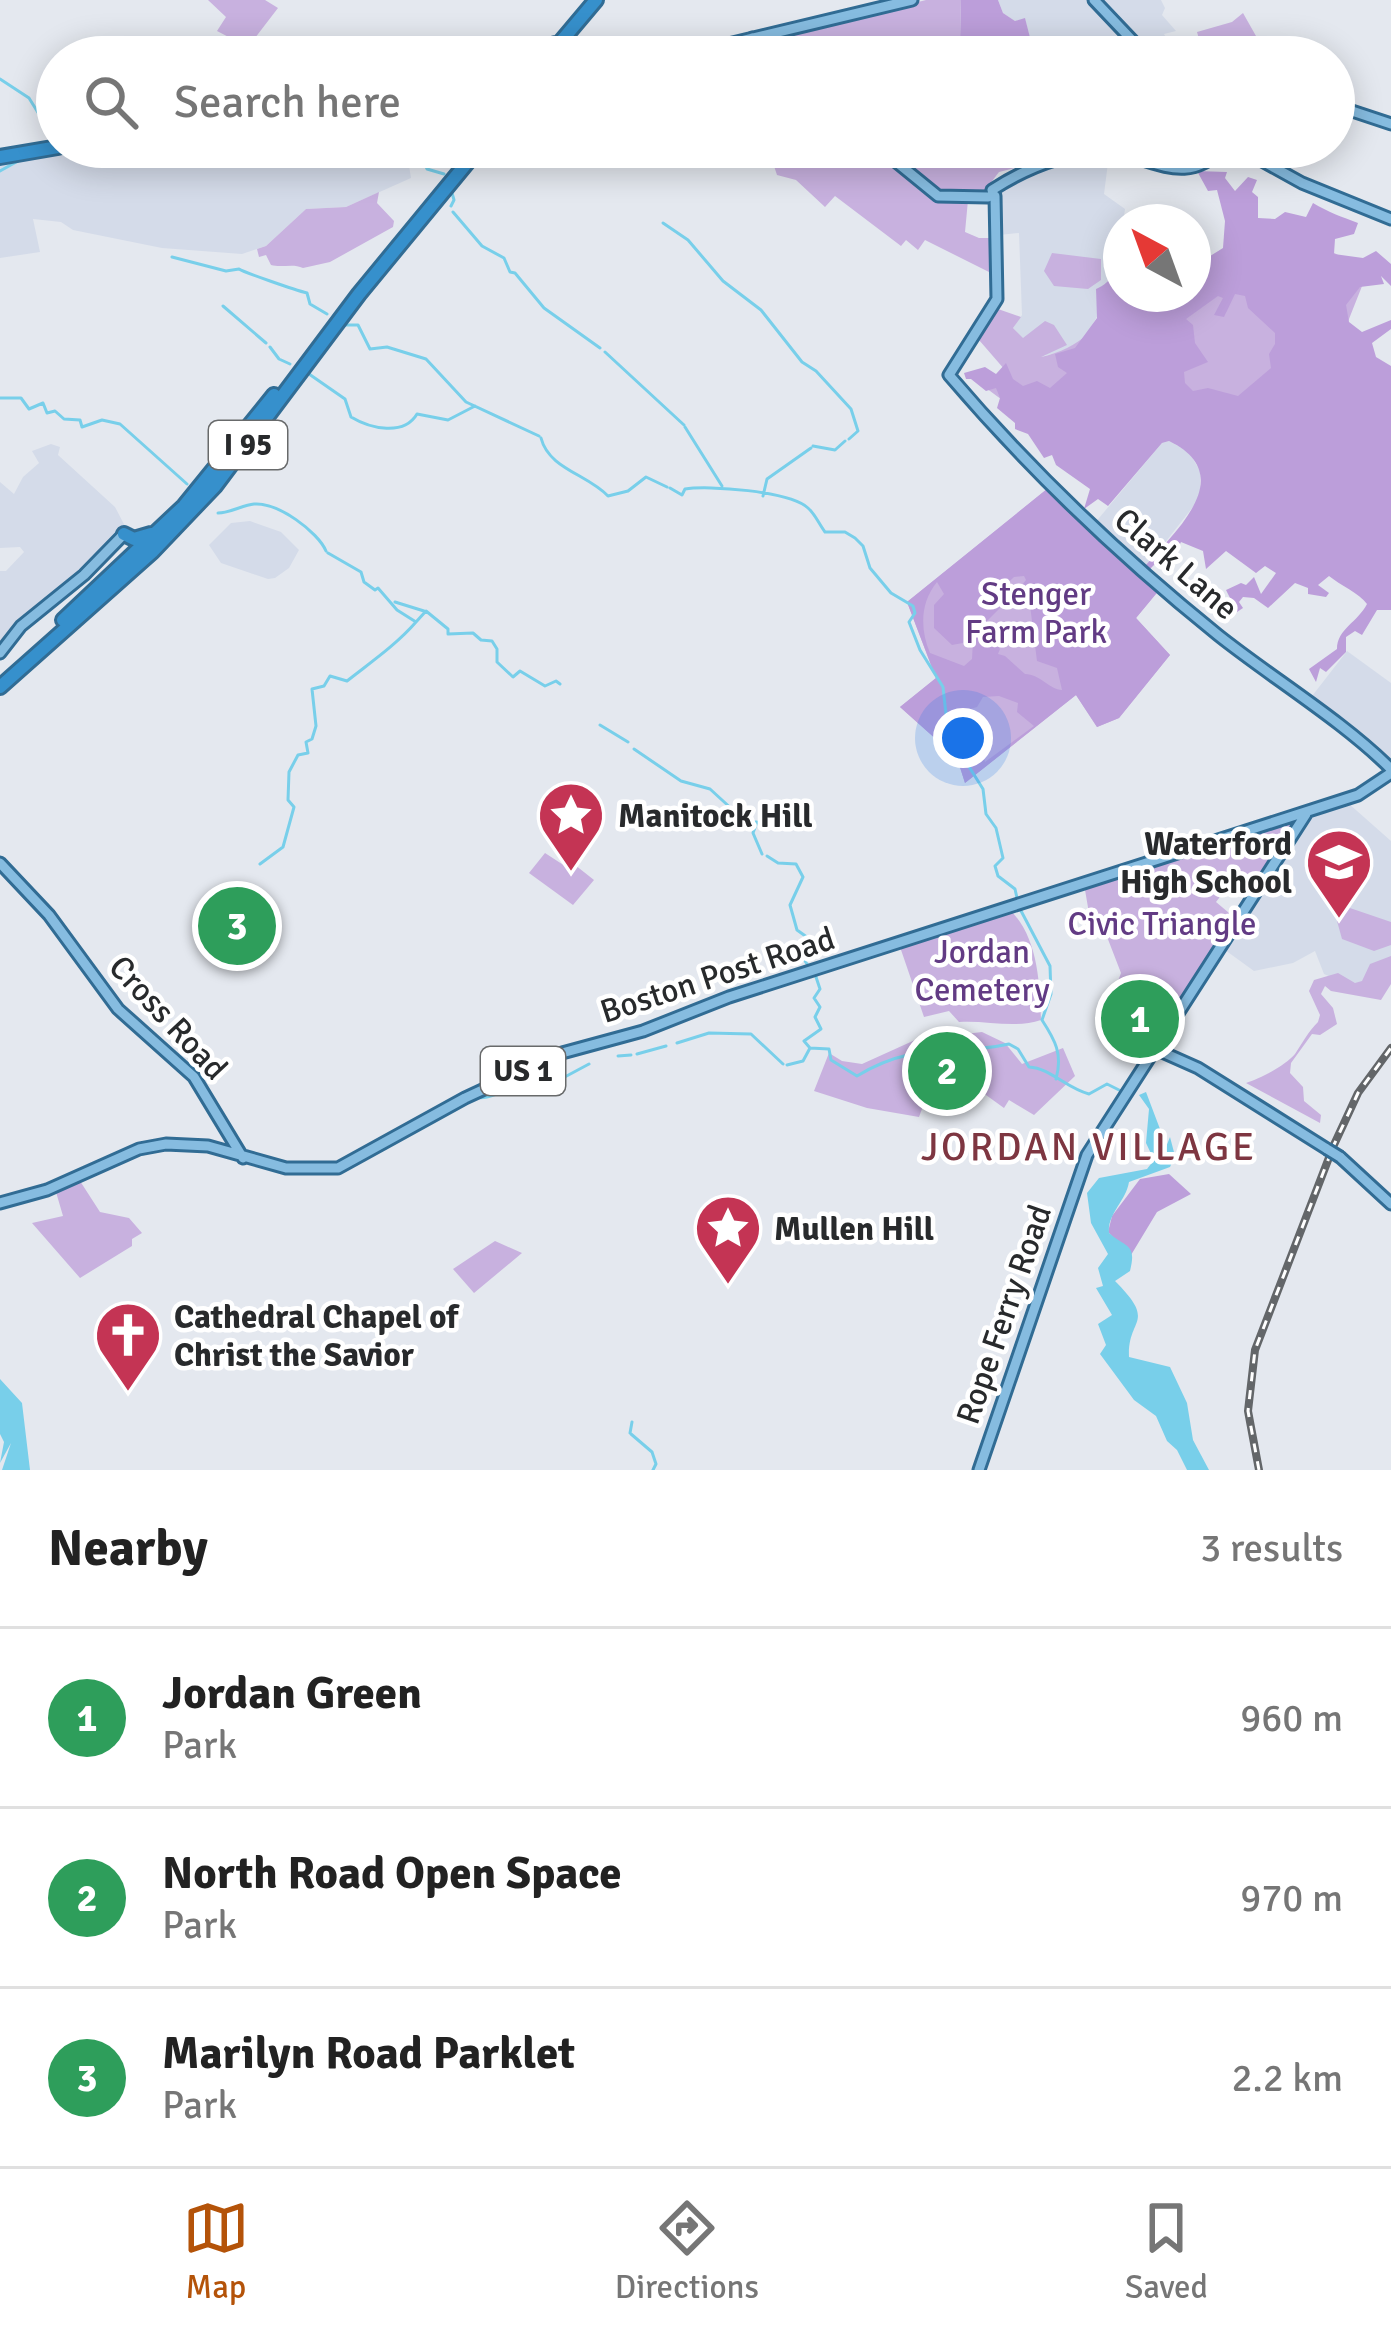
<!DOCTYPE html>
<html lang="en">
<head>
<meta charset="utf-8">
<style>
	body { margin:0; font-family:Signika,sans-serif; background:#f2f2f2; color:#222 }
	.compass { position:absolute; left:1103px; top:204px; width:108px; height:108px; border-radius:50%; background:#fff; box-shadow:0 6px 30px #0003; rotate:319deg }
	.you { position:absolute; left:963px; top:738px; width:42px; height:42px; margin:-30px; border:9px solid #fff; border-radius:50%; background:#1a73e8; box-shadow:0 0 0 18px #1a73e833 }
	.badge { display:grid; place-items:center; width:78px; height:78px; border-radius:50%; background:#b45309; color:#fff; font-size:39px; font-weight:700 }
	.pin { position:absolute; translate:-50% -50%; border:6px solid #fff; box-shadow:0 3px 12px #0006 }
	.list { margin:0; padding:0; list-style:none }
	h2 { display:flex; justify-content:space-between; align-items:center; height:156px; margin:0; padding:0 48px; font-size:51px }
	h2 small { font-size:39px; font-weight:400; color:#767676 }
	.list li { display:grid; grid-template-columns:78px 1fr auto; gap:36px; align-items:center; box-sizing:border-box; height:180px; padding:0 48px; border-top:3px solid #e0e0e0 }
	.list b { display:block; font-size:45px; white-space:nowrap }
	.list p { margin:0; font-size:39px; white-space:nowrap; color:#767676 }
	.list em { font-size:39px; font-style:normal; color:#767676 }
	.icon { flex:none; width:66px; height:66px; fill:none; stroke:currentColor; stroke-width:2; stroke-linecap:round; stroke-linejoin:round }
	.map { position:relative; flex:none; width:1391px; height:1470px; overflow:hidden }
	.search { position:absolute; background:#fff; box-shadow:0 6px 30px #0003; left:36px; right:36px; top:36px; height:132px; display:flex; align-items:center; gap:30px; box-sizing:border-box; padding:0 42px; border-radius:66px; color:#767676; font-size:45px }
	.sheet { height:696px; background:#fff }
	nav { display:flex; justify-content:space-around; align-items:center; box-sizing:border-box; height:168px; border-top:3px solid #e0e0e0; background:#fff; font-size:33px; color:#767676 }
	nav a { display:grid; justify-items:center; gap:6px }
	nav .on { color:#b45309 }
	.map>svg:first-child { display:block }
	.built { fill:#d4dbe9 }
	.green { fill:#c8b1df }
	.forest { fill:#bc9eda; fill-rule:evenodd }
	.water { fill:#78cfea }
	.lines { fill:none; stroke-linecap:round; stroke-linejoin:round }
	.stream { stroke:#78cfea; stroke-width:3 }
	.major-casing { stroke:#316c94; stroke-width:15 }
	.highway-casing { stroke:#316c94; stroke-width:18 }
	.major { stroke:#86bce0; stroke-width:9 }
	.highway { stroke:#3690cc; stroke-width:12 }
	.rail-casing { stroke:#636669; stroke-width:8 }
	.rail { stroke:#fff; stroke-width:3; stroke-dasharray:9; stroke-linecap:butt }
	.major-bridge-casing { stroke:#316c94; stroke-width:15; stroke-linecap:butt }
	.major-bridge { stroke:#86bce0; stroke-width:9 }
	.labels { text-anchor:middle; stroke-width:9; stroke-linejoin:round; paint-order:stroke }
	.shield { fill:#fff; stroke:#686a6b; stroke-width:3 }
	.shield-label { font-size:30px; font-weight:bold; fill:#282a2c }
	.street-label { font-size:33px; fill:#282a2c; stroke:#fff }
	.park-label { font-size:33px; fill:#623b84; stroke:#fff }
	.poi-label { font-size:33px; font-weight:bold; fill:#282a2c; stroke:#fff; text-anchor:start }
	.quarter-label { font-size:39px; letter-spacing:3px; fill:#7e3641; stroke:#fff }
</style>
</head>
<body>
<div class="map">
<svg width="1391" height="1470" viewBox="0 0 1391 1470">
	<rect width="100%" height="100%" fill="#e4e8ef"/>
	<!-- built -->
	<path class="built" d="M 998,0 L 1090,0 L 1144,57 L 1035,57 L 1025,19 L 1015,21 L 1003,13 Z
		M 1098,0 L 1161,0 L 1165,8 L 1162,15 L 1176,31 L 1164,34 L 1175,53 L 1169,57 L 1151,57 Z
		M 62,147 L 406,147 L 411,178 L 346,207 L 306,209 L 266,246 L 242,254 L 162,248 L 73,230 L 61,222 L 33,219 L 40,252 L 0,258 L 0,160 Z
		M 1109,155 L 1104,194 L 1125,209 L 1115,276 L 1111,283 L 1096,289 L 1098,315 L 1084,339 L 1063,351 L 1040,357 L 1013,328 L 1022,315 L 1019,233 L 999,235 L 996,195 L 1008,183 L 1039,168 Z
		M 1169,441 L 1189,452 L 1200,471 L 1200,498 L 1145,568 L 1094,524 L 1162,443 Z
		M 51,444 L 60,447 L 58,455 L 115,507 L 126,528 L 0,648 L 0,571 L 6,571 L 24,552 L 20,547 L 0,548 L 0,482 L 14,494 L 23,477 L 39,463 L 32,451 Z
		M 250,521 L 281,532 L 299,550 L 289,568 L 275,578 L 268,579 L 221,563 L 209,545 L 231,523 Z
		M 1347,651 L 1391,683 L 1391,764 L 1309,700 Z
		M 1348,803 L 1391,841 L 1391,962 L 1356,988 L 1324,974 L 1315,951 L 1293,963 L 1254,971 L 1225,950 L 1225,942 L 1299,829 L 1312,817 Z"/>
	<!-- green -->
	<path class="green" d="M 208,0 L 265,0 L 278,8 L 248,47 L 217,31 L 226,17 Z
		M 926,0 L 961,0 L 960,40 L 974,57 L 778,57 L 763,41 Z
		M 1243,13 L 1256,36 L 1257,57 L 1204,57 L 1197,32 L 1232,22 Z
		M 757,147 L 873,147 L 935,200 L 968,200 L 965,232 L 979,238 L 992,238 L 995,275 L 925,240 L 918,250 L 906,240 L 901,246 L 835,196 L 825,207 L 796,180 L 777,175 L 771,157 Z
		M 882,147 L 1065,147 L 1067,155 L 999,172 L 983,193 L 937,193 Z
		M 379,192 L 377,203 L 394,221 L 393,227 L 330,262 L 303,268 C 293,263 282,268 271,265 L 266,255 L 259,257 L 257,249 L 266,246 L 306,209 L 346,207 Z
		M 1323,247 L 1368,271 L 1305,430 L 1131,403 L 1082,459 L 986,388 L 1005,370 L 979,340 L 998,309 L 1021,317 L 1013,328 L 1023,338 L 1045,321 L 1054,325 L 1067,345 L 1041,357 C 1081,348 1098,327 1121,294 L 1193,294 L 1300,253 L 1308,265 Z
		M 1052,253 L 1101,259 L 1101,280 L 1088,289 L 1054,286 L 1044,271 Z
		M 1047,489 L 1160,589 L 1136,618 L 1170,655 L 1119,718 L 1097,727 L 1076,695 L 965,783 L 957,758 L 900,707 L 936,678 L 907,602 Z
		M 1290,821 L 1292,826 L 1252,888 L 1235,877 L 1216,902 L 1235,918 L 1153,1042 L 1148,1043 L 1120,1018 L 1137,995 L 1118,981 L 1121,973 L 1099,916 L 1090,919 L 1084,884 Z
		M 545,853 L 565,866 L 570,861 L 594,880 L 573,905 L 529,873 Z
		M 1347,907 L 1391,922 L 1391,945 L 1374,951 L 1342,939 L 1337,921 Z
		M 1010,910 C 1038,937 1040,984 1041,1020 C 1015,1029 986,1020 959,1022 L 949,1011 L 924,1017 L 899,944 Z
		M 1391,956 L 1391,984 L 1381,1000 L 1331,991 L 1325,986 L 1321,994 L 1333,1008 L 1337,1024 L 1320,1035 L 1312,1034 L 1291,1063 L 1290,1073 L 1303,1087 L 1304,1101 L 1321,1115 L 1320,1123 L 1246,1083 C 1260,1079 1286,1065 1295,1054 C 1303,1042 1308,1032 1318,1022 L 1320,1015 L 1309,991 L 1314,980 L 1338,973 L 1355,983 L 1362,981 L 1370,964 Z
		M 982,1032 L 1005,1043 L 1022,1064 L 1063,1048 L 1075,1076 L 1034,1115 L 1009,1100 L 1004,1108 L 979,1090 L 965,1107 L 926,1098 L 919,1117 L 867,1108 L 814,1091 L 829,1053 L 842,1061 L 862,1064 L 915,1040 Z
		M 80,1181 L 100,1212 L 129,1218 L 142,1233 L 132,1239 L 132,1246 L 80,1278 L 32,1223 L 63,1216 L 56,1192 Z
		M 495,1241 L 522,1253 L 474,1293 L 453,1269 Z"/>
	<!-- forest -->
	<path class="forest" d="M 961,0 L 998,0 L 1003,13 L 1015,21 L 1025,18 L 1035,57 L 974,57 L 960,41 Z
		M 1197,171 L 1227,172 L 1225,178 L 1235,191 L 1248,177 L 1257,180 L 1252,192 L 1258,197 L 1258,218 L 1275,219 L 1285,212 L 1306,217 L 1313,203 C 1328,212 1342,217 1358,223 L 1354,234 L 1335,239 L 1334,254 L 1363,258 L 1376,251 L 1391,264 L 1391,286 L 1381,276 L 1384,284 L 1360,287 L 1346,305 L 1349,322 L 1362,332 L 1391,320 L 1391,329 L 1372,343 L 1376,357 L 1391,366 L 1391,610 L 1377,610 L 1362,635 L 1355,631 L 1346,637 L 1346,652 L 1326,672 L 1320,668 L 1316,682 L 1309,669 L 1337,649 C 1337,629 1358,622 1367,604 C 1359,593 1340,585 1329,576 L 1318,585 L 1329,593 L 1326,597 L 1308,594 L 1308,588 L 1295,583 L 1268,608 L 1254,598 L 1243,597 L 1239,602 L 1243,608 L 1237,612 L 1226,590 L 1241,583 L 1246,585 L 1254,577 L 1261,594 L 1276,573 L 1265,566 L 1256,573 L 1226,551 L 1206,569 L 1203,551 L 1181,542 L 1177,550 L 1171,548 L 1148,571 L 1145,566 C 1176,531 1239,475 1169,441 L 1162,443 L 1108,506 L 1098,499 L 1084,509 L 1090,489 L 1056,465 L 1052,455 L 1044,458 L 1028,434 L 1015,429 L 1015,423 L 997,408 L 1000,398 L 996,388 L 986,391 L 971,379 L 966,379 L 964,373 L 985,367 L 996,374 L 1006,363 L 1013,379 L 1023,386 L 1037,381 L 1050,388 L 1067,373 L 1058,367 L 1055,354 L 1075,348 L 1097,318 L 1096,289 C 1123,277 1118,255 1121,227 L 1121,294 L 1193,294 L 1193,251 L 1207,258 L 1223,248 L 1225,221 L 1217,190 L 1208,191 ZM 1235,294 L 1245,296 L 1248,308 L 1275,333 L 1275,344 L 1269,354 L 1271,368 L 1238,396 L 1208,388 L 1193,391 L 1185,383 L 1184,372 L 1208,362 L 1195,343 L 1193,325 L 1186,319 L 1218,296 L 1223,298 L 1214,315 L 1224,317 Z
		M 1047,489 L 1160,589 L 1136,618 L 1170,655 L 1119,718 L 1097,727 L 1076,695 L 965,783 L 957,758 L 900,707 L 936,678 L 907,602 ZM 1024,576 L 1026,580 L 1018,590 L 1030,605 L 1037,661 L 1057,668 L 1062,690 C 1050,690 1040,674 1025,674 L 1005,656 L 998,654 L 1000,649 L 983,625 L 1004,604 L 1001,601 L 990,605 L 990,600 L 1014,577 ZM 937,582 L 944,594 L 934,605 L 934,628 L 952,645 L 973,641 L 972,659 L 964,666 L 930,653 C 920,629 920,603 937,582 ZM 999,696 L 1018,703 L 1017,712 L 1034,726 L 985,762 L 979,735 L 963,711 L 977,707 L 983,697 Z
		M 1169,1174 L 1191,1194 L 1157,1212 L 1131,1255 L 1108,1232 L 1112,1216 L 1140,1179 Z"/>
	<!-- water -->
	<path class="water" d="M 1146,1092 L 1163,1137 L 1160,1145 L 1166,1147 L 1170,1137 L 1175,1156 L 1170,1167 L 1129,1182 C 1126,1201 1107,1214 1109,1233 C 1126,1248 1137,1243 1130,1271 L 1115,1281 C 1158,1324 1127,1317 1129,1357 L 1170,1367 L 1187,1403 L 1193,1440 L 1209,1470 L 1187,1470 L 1177,1450 L 1167,1441 L 1156,1416 L 1134,1400 L 1100,1354 L 1106,1345 L 1098,1324 L 1112,1315 L 1096,1288 L 1103,1286 L 1098,1268 L 1108,1254 L 1091,1223 L 1087,1193 L 1099,1178 L 1147,1169 L 1154,1160 L 1146,1143 L 1149,1109 L 1139,1095 Z
		M 0,1379 L 22,1403 L 30,1470 L 2,1470 L 11,1443 L 0,1463 L 4,1442 L 0,1434 Z"/>
	<g class="lines">
		<!-- stream -->
		<path class="stream" d="M 0,79 L 29,98 L 55,140
			M 419,150 L 427,169 L 444,174
			M 0,171 L 18,161
			M 451,206 L 454,200 L 452,193
			M 453,212 L 482,246 L 504,258 L 510,272 L 515,273 L 544,308 L 600,348
			M 663,223 L 688,240 L 723,281 L 761,310 L 802,362 L 816,371 L 851,409 L 858,431 L 849,439
			M 172,257 L 226,271 L 239,269 C 243,272 295,290 307,293 L 310,304 L 327,314
			M 223,306 L 266,343
			M 344,325 L 358,325 L 370,349 L 387,347 L 426,359 L 466,402 L 539,436
			M 270,347 L 279,359 L 290,364
			M 605,352 L 684,425
			M 309,374 L 345,399 L 351,417 C 371,429 404,436 417,414 L 448,420 L 475,406
			M 0,398 L 21,398 L 29,409 L 43,403 L 47,413 L 55,411 L 64,419 L 80,420 L 82,427 L 102,420 L 120,424 L 187,484
			M 685,427 L 722,486
			M 541,438 C 549,469 587,474 608,496 L 628,491 L 646,477 L 667,487
			M 813,446 L 835,450 L 845,441
			M 670,488 L 682,495 L 685,489 C 708,485 789,491 808,508 C 815,514 819,524 825,532 L 845,532 L 855,538 L 863,546 L 870,568 L 891,593 L 913,606 L 915,613 L 909,622 L 920,650 L 943,687 L 946,714 L 964,739 L 961,754 L 983,789 L 986,814 L 996,828 L 1003,858 L 995,866 L 998,876 L 1015,889 L 1019,907 L 1050,966 L 1051,994 L 1042,1020 C 1055,1040 1063,1054 1056,1079
			M 763,496 L 767,479 L 811,448
			M 218,513 C 230,513 243,505 254,504 C 278,502 318,532 326,551
			M 328,553 L 361,572 L 364,582 L 375,590 L 378,588 L 397,610 L 416,622 L 426,611 L 448,629 L 448,634 L 473,633 L 481,640 L 492,641 L 497,649 L 497,662 L 513,677 L 520,671 L 545,686 L 556,681 L 560,684
			M 395,602 L 424,611
			M 600,725 L 628,742
			M 634,749 L 681,781 L 710,789 L 746,822 L 757,822 L 753,833 L 762,854
			M 767,856 L 778,863 L 796,864 L 803,877 L 790,905 L 797,930 L 811,940 L 809,958 L 805,961 L 809,967
			M 260,864 L 283,847 L 294,807 L 288,800 L 289,772 L 298,755 L 308,753 L 306,742 L 312,739 L 316,726 L 312,689 L 324,686 L 330,676 L 347,681 C 371,662 396,645 416,622
			M 815,974 L 820,989 L 814,998 L 820,1007 L 815,1017 L 821,1029 L 804,1041 L 810,1048 L 829,1049 L 831,1060 L 857,1076 C 916,1040 951,1057 1009,1044 L 1018,1049 L 1029,1067 C 1050,1068 1066,1088 1089,1094 L 1107,1084 L 1123,1092
			M 677,1043 L 709,1033 L 751,1034 L 783,1064
			M 637,1054 L 666,1046
			M 618,1056 L 631,1055
			M 787,1065 L 803,1061 L 810,1048
			M 536,1081 L 556,1073 L 561,1079 L 589,1064
			M 476,1097 C 491,1101 506,1085 523,1090 L 530,1083
			M 630,1433 L 632,1422
			M 631,1434 L 652,1452 L 656,1464 L 653,1470"/>
		<!-- major casing -->
		<g class="major-casing">
			<path id="major" d="M 1094,0 L 1148,57
				M 752,38 L 774,57
				M 674,57 L 912,0
				M 1334,105 L 1391,124
				M 878,147 L 938,196 L 988,197
				M 1237,147 L 1302,183 L 1391,219
				M 992,190 C 1023,170 1061,154 1099,152 C 1148,150 1180,193 1225,147
				M 995,196 L 997,299 L 949,375 C 1030,470 1120,556 1218,635 C 1272,678 1343,721 1391,769
				M 0,653 L 21,626 L 84,575 L 124,534
				M 0,863 L 49,915 L 118,1009 L 194,1077 L 243,1158
				M 1153,1048 L 1198,1068 L 1327,1149
				M 1340,1157 L 1391,1204
				M 0,1203 L 47,1190 L 139,1149 L 166,1144 L 208,1146 L 286,1168 L 338,1168 L 465,1098 L 562,1053 L 643,1031 L 729,997 L 1358,795 L 1391,773
				M 979,1470 L 1087,1155 L 1306,814"/>
		</g>
		<!-- highway casing -->
		<g class="highway-casing">
			<path id="highway" d="M 513,57 L 555,44
				M 548,57 L 596,0
				M 0,157 L 58,147
				M 124,534 L 134,539 L 151,534
				M 63,620 L 184,506 L 274,395
				M 0,687 L 152,552 L 215,486 L 359,294 L 480,147"/>
		</g>
		<!-- major -->
		<use href="#major" class="major"/>
		<!-- highway -->
		<use href="#highway" class="highway"/>
		<!-- rail casing -->
		<g class="rail-casing">
			<path id="rail" d="M 1332,1149 L 1358,1093 L 1391,1048
				M 1259,1470 L 1248,1411 L 1255,1350 L 1330,1155"/>
		</g>
		<!-- rail -->
		<use href="#rail" class="rail"/>
		<!-- major-bridge casing -->
		<g class="major-bridge-casing">
			<path id="major-bridge" d="M 1327,1149 L 1340,1157"/>
		</g>
		<!-- major-bridge -->
		<use href="#major-bridge" class="major-bridge"/>
	</g>
	<!-- icons -->
	<defs>
		<g id="sight-pin" transform="scale(3.45)"><path d="M0 17L-7.5 6A9.5 9.5 0 1 1 7.5 6Z" fill="#c43454" stroke="#fff"/><path d="M0-6L1.8-2.2L6-1.7L2.9 1.2L3.7 5.4L0 3.3L-3.7 5.4L-2.9 1.2L-6-1.7L-1.8-2.2Z" fill="#fff"/></g>
		<g id="school-pin" transform="scale(3.45)"><path d="M0 17L-7.5 6A9.5 9.5 0 1 1 7.5 6Z" fill="#c43454" stroke="#fff"/><path d="M0-5L7-2L0 1L-7-2ZM-4 1L0 2.5L4 1V4Q0 6-4 4Z" fill="#fff"/></g>
		<g id="church-pin" transform="scale(3.45)"><path d="M0 17L-7.5 6A9.5 9.5 0 1 1 7.5 6Z" fill="#c43454" stroke="#fff"/><path d="M-1.2-6h2.4v3.5h3.3v2.4h-3.3V6h-2.4V-.1h-3.3v-2.4h3.3Z" fill="#fff"/></g>
	</defs>
	<g fill-rule="evenodd">
		<use href="#sight-pin" x="571" y="815"/>
		<use href="#school-pin" x="1339" y="862"/>
		<use href="#sight-pin" x="728" y="1228"/>
		<use href="#church-pin" x="128" y="1335"/>
	</g>
	<g class="labels">
		<!-- shield labels -->
		<g class="shield">
			<rect x="209" y="421" width="78" height="48" rx="9"/>
			<rect x="481" y="1047" width="84" height="48" rx="9"/>
		</g>
		<g class="shield-label">
			<text x="248" y="455">I 95</text>
			<text x="523" y="1081">US 1</text>
		</g>
		<!-- street labels -->
		<g class="street-label">
			<text transform="translate(1177 563) rotate(41)" y="12">Clark Lane</text>
			<text transform="translate(717 974) rotate(-18)" y="12">Boston Post Road</text>
			<text transform="translate(169 1017) rotate(47)" y="12">Cross Road</text>
			<text transform="translate(1003 1314) rotate(-71)" y="12">Rope Ferry Road</text>
		</g>
		<!-- park labels -->
		<g class="park-label">
			<text x="1036" y="605">Stenger<tspan x="1036" dy="38">Farm Park</tspan></text>
			<text x="1162" y="935">Civic Triangle</text>
			<text x="982" y="963">Jordan<tspan x="982" dy="38">Cemetery</tspan></text>
		</g>
		<!-- poi labels -->
		<g class="poi-label">
			<text x="618" y="827">Manitock Hill</text>
			<text x="1292" y="855" text-anchor="end">Waterford<tspan x="1292" dy="38">High School</tspan></text>
			<text x="774" y="1240">Mullen Hill</text>
			<text x="174" y="1328">Cathedral Chapel of<tspan x="174" dy="38">Christ the Savior</tspan></text>
		</g>
		<!-- quarter labels -->
		<g class="quarter-label">
			<text x="1089" y="1160">JORDAN VILLAGE</text>
		</g>
	</g>
</svg>
<svg class="compass" viewBox="-18 -18 36 36"><path d="M0-13l5 13h-10z" fill="#e53935"/><path d="M0 13l5-13h-10z" fill="#767676"/></svg>
<div class="you"></div>
<div class="pin badge" style="left:1140px;top:1019px;background:#2e9e5b">1</div>
<div class="pin badge" style="left:947px;top:1071px;background:#2e9e5b">2</div>
<div class="pin badge" style="left:237px;top:926px;background:#2e9e5b">3</div>
<div class="search"><svg class="icon" aria-label="search" viewBox="0 0 24 24"><circle cx="10" cy="10" r="6"/><path d="M15 15l6 6"/></svg>Search here</div>
</div>
<section class="sheet">
<h2>Nearby<small>3 results</small></h2>
<ul class="list">
<li><span class="badge" style="background:#2e9e5b">1</span><div><b>Jordan Green</b><p>Park</p></div><em>960 m</em></li>
<li><span class="badge" style="background:#2e9e5b">2</span><div><b>North Road Open Space</b><p>Park</p></div><em>970 m</em></li>
<li><span class="badge" style="background:#2e9e5b">3</span><div><b>Marilyn Road Parklet</b><p>Park</p></div><em>2.2 km</em></li>
</ul>
</section>
<nav>
<a class="on"><svg class="icon" aria-label="map" viewBox="0 0 24 24"><path d="M3 6l6-2 6 2 6-2v14l-6 2-6-2-6 2zM9 4v14M15 6v14"/></svg>Map</a>
<a><svg class="icon" aria-label="directions" viewBox="0 0 24 24"><path d="M12 3l9 9-9 9-9-9zM9 14v-3h6M13 9l2 2-2 2"/></svg>Directions</a>
<a><svg class="icon" aria-label="saved" viewBox="0 0 24 24"><path d="M7 4h10v16l-5-4-5 4z"/></svg>Saved</a>
</nav>
</body>
</html>
